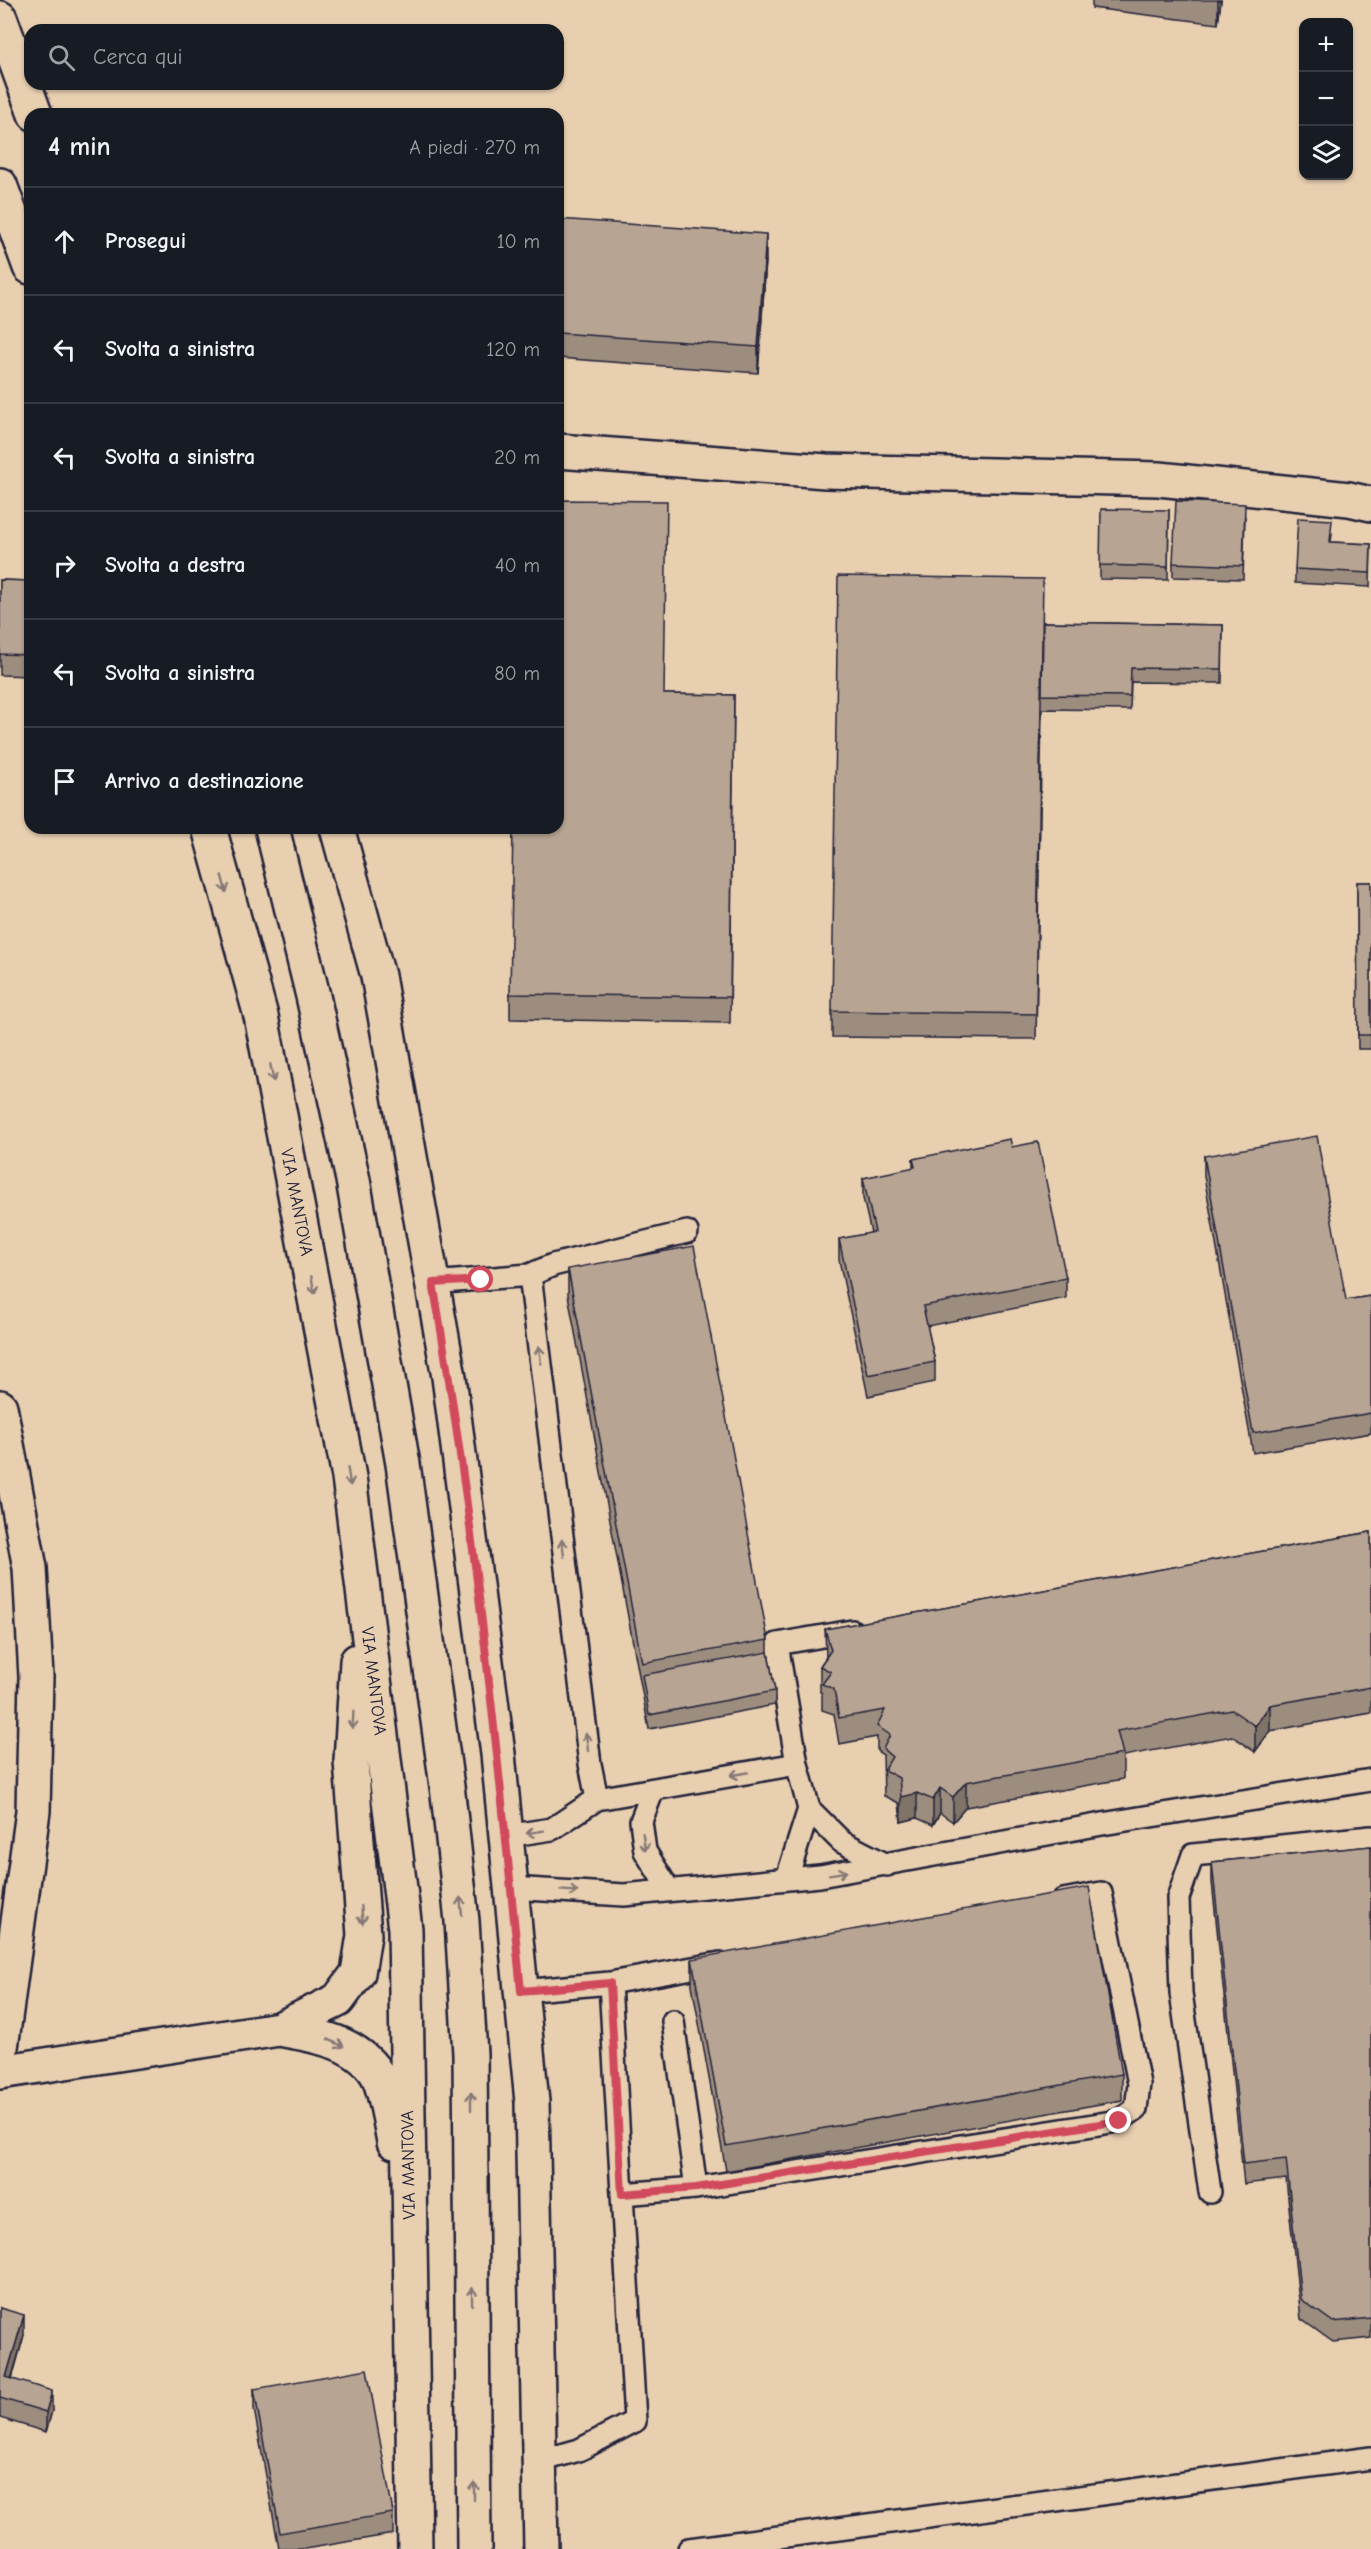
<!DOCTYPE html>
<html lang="it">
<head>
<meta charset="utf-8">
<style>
	body { margin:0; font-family:"Comic Neue",sans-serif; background:#242831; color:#f1f3f6 }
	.controls { position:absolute; right:18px; top:18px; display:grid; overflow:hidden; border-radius:12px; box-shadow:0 2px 4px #0004 }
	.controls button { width:54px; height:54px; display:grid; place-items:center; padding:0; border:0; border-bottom:2px solid #363941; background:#171b24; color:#f1f3f6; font:30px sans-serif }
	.stop { position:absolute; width:18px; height:18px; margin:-14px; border:4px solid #d1495b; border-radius:50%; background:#fff }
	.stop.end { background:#d1495b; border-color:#fff; box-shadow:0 2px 6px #0008 }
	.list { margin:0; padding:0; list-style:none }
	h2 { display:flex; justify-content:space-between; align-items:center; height:78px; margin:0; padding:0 24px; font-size:26px }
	h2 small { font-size:20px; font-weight:400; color:#9ea1a6 }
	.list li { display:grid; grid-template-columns:39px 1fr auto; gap:18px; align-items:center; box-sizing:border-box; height:108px; padding:0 24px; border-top:2px solid #363941 }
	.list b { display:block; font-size:22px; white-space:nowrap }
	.list em { font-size:20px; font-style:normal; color:#9ea1a6 }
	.icon { flex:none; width:33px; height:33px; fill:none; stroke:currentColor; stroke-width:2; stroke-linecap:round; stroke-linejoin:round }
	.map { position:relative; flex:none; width:1371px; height:2549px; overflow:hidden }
	.search { position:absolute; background:#171b24; box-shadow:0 2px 4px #0004; left:24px; top:24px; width:540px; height:66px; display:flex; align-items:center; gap:15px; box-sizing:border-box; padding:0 21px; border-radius:18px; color:#9ea1a6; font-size:22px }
	.panel { position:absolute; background:#171b24; box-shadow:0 2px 4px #0004; left:24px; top:108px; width:540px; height:726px; border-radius:18px }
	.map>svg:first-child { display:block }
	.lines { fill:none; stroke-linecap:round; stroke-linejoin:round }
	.lane-casing { stroke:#22223b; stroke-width:26 }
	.street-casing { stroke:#22223b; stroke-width:38 }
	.highway-casing { stroke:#22223b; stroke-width:38 }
	.lane { stroke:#e8cfb0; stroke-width:21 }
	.street { stroke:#e8cfb0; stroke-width:33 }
	.highway { stroke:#e8cfb0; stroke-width:33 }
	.wall { fill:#9d8d7e; stroke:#22223b; stroke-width:1.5 }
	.shaded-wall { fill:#807367; stroke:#22223b; stroke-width:1.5 }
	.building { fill:#b7a493; stroke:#22223b; stroke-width:1.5 }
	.oneway { stroke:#857876 }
	.route { stroke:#d1495b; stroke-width:8 }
	.labels { text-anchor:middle; stroke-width:5; stroke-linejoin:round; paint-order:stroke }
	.street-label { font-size:18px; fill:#22223b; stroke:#e8cfb0 }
</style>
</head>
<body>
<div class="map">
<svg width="1371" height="2549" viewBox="0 0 1371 2549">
	<rect width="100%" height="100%" fill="#e8cfb0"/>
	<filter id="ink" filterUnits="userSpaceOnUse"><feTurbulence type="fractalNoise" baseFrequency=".0167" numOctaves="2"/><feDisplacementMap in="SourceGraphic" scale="12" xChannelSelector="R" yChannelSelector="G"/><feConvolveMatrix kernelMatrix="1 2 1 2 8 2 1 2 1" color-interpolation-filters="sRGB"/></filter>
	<g filter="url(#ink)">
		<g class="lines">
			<!-- lane casing -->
			<g class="lane-casing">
				<path id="lane" d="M 530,1275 L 590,1764 L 597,1799
					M 433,1283 L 530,1275 L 553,1265 L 687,1232
					M 852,1631 L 777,1644 L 797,1764 L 809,1809 L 842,1842 L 887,1865
					M 653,1790 L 641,1821 L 645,1851 L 669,1890
					M 506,1836 L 552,1829 L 597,1799 L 797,1764
					M 787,1878 L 809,1809
					M 511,1888 L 624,1895 L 820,1876 L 1102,1824 L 1371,1780
					M 610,1983 L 720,1963
					M 521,1991 L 610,1983 L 622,2194 L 696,2188 L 1118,2121 L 1136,2109 L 1139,2084 L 1101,1893 L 1063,1900
					M 673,2021 L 696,2188
					M 1210,2192 L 1181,1993 L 1178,1898 L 1193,1855 L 1371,1837
					M 540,2461 L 579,2450 L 635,2421 L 622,2194
					M 689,2549 L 1371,2458"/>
			</g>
			<!-- street casing -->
			<g class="street-casing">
				<path id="street" d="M 558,451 L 826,471 L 1159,479 L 1349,499 L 1371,504
					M 337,828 L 378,976 L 449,1377 L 498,1754 L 532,2102 L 541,2549
					M 0,1407 L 30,1568 L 36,1677 L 33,1811 L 0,2055"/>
			</g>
			<!-- highway casing -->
			<g class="highway-casing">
				<path id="highway" d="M 0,18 L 35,114
					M 0,185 L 30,267
					M 209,828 L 261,1016 L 349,1477 L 405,1929 L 415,2549
					M 272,828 L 313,996 L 353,1180 L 403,1464 L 448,1794 L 462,1921 L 470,2054 L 474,2549
					M 279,2029 C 314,2035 356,2041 377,2074 C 385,2089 391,2125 394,2142
					M 0,2072 L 279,2029 L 338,2000 L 358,1973 L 364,1935 L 351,1761 L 357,1661"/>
			</g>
			<!-- lane -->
			<use href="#lane" class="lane"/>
			<!-- street -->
			<use href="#street" class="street"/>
			<!-- highway -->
			<use href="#highway" class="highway"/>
		</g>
		<!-- wall -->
		<path class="wall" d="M 1092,0 L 1221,0 L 1218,24 L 1092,8 Z
			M 558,219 L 766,260 L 758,373 L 558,358 Z
			M 1169,510 L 1168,580 L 1100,579 L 1100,565 Z
			M 1245,517 L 1243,579 L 1173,577 L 1173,563 Z
			M 1332,534 L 1331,542 L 1371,544 L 1370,587 L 1295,583 L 1295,569 Z
			M 0,580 L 30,581 L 30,676 L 0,675 Z
			M 1043,622 L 1223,625 L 1222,683 L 1131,682 L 1130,710 L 1042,709 L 1036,1039 L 832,1037 L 832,1011 Z
			M 665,694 L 734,695 L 730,1023 L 510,1019 L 510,994 Z
			M 1357,882 L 1371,882 L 1371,1049 L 1358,1049 Z
			M 1012,1147 L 1066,1278 L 1066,1298 L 927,1326 L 935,1362 L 935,1382 L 868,1396 L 839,1260 L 839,1239 L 871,1233 L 863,1198 L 863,1178 L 913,1168 L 913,1159 Z
			M 1204,1156 L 1346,1300 L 1371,1296 L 1371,1433 L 1253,1453 L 1204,1176 Z
			M 568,1269 L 768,1640 L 768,1652 L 775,1691 L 775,1705 L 649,1729 L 568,1295 Z
			M 1371,1532 L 1371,1713 L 1270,1731 L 1255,1752 L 1232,1736 L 1123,1756 L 1123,1779 L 966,1807 L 953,1822 L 940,1813 L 933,1825 L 917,1818 L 901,1822 L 899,1803 L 884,1796 L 883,1755 L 877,1751 L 877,1737 L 839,1744 L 834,1714 L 822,1710 L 822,1693 L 820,1692 L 820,1666 L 826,1657 L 825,1629 Z
			M 1371,1846 L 1371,2338 L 1333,2342 L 1301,2319 L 1286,2179 L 1244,2184 L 1212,1882 L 1212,1862 Z
			M 692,1959 L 1122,2074 L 1122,2100 L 726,2171 L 692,1985 Z
			M 0,2308 L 24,2335 L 12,2379 L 52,2411 L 46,2432 L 0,2418 Z
			M 254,2389 L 393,2513 L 393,2534 L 305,2549 L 279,2549 L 254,2409 Z"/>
		<!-- shaded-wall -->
		<path class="shaded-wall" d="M 1218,0 L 1221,0 L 1218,24 Z
			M 766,234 L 766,260 L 758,373 L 758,347 Z
			M 1270,1705 L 1270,1731 L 1255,1752 L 1255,1726 Z
			M 966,1782 L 966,1807 L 953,1822 L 953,1797 Z
			M 940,1788 L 940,1813 L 933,1825 L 933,1800 Z
			M 917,1793 L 917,1818 L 901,1822 L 901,1797 Z
			M 24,2315 L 24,2335 L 6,2397 L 6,2377 Z
			M 52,2391 L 52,2411 L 46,2432 L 46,2412 Z"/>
		<!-- building -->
		<path class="building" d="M 558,219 L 766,234 L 758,347 L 558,333 Z
			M 558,500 L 667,501 L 664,694 L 734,695 L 730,997 L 510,994 L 513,828 L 558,828 Z
			M 1176,501 L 1245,504 L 1243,566 L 1173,563 Z
			M 1101,509 L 1169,510 L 1168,567 L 1100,565 Z
			M 1298,518 L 1332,520 L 1330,542 L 1371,544 L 1370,573 L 1295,569 Z
			M 838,576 L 1043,579 L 1036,1014 L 832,1011 Z
			M 0,580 L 30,581 L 30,655 L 0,654 Z
			M 1043,622 L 1223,625 L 1222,669 L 1131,668 L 1130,696 L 1042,695 Z
			M 1357,882 L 1371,882 L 1371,1035 L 1358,1035 Z
			M 1317,1136 L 1346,1300 L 1371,1296 L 1371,1413 L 1253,1433 L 1204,1156 Z
			M 1010,1139 L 1012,1147 L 1038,1142 L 1066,1278 L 923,1306 L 935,1362 L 868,1375 L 839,1239 L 875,1232 L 863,1178 L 915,1167 L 913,1159 Z
			M 694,1246 L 768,1640 L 642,1663 L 568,1269 Z
			M 1371,1532 L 1371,1687 L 1270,1705 L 1255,1726 L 1232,1710 L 1117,1731 L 1123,1754 L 966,1782 L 953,1797 L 940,1788 L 933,1800 L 917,1793 L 901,1797 L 899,1778 L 884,1770 L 892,1757 L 883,1749 L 890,1735 L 877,1726 L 885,1710 L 839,1718 L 834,1689 L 822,1684 L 831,1672 L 820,1666 L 831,1650 L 825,1629 Z
			M 768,1652 L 775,1691 L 649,1715 L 642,1675 Z
			M 1371,1846 L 1371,2318 L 1333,2322 L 1301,2299 L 1286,2159 L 1244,2164 L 1212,1862 Z
			M 1089,1887 L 1122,2074 L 726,2146 L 692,1959 Z
			M 0,2308 L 24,2315 L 6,2377 L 52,2391 L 46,2412 L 0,2398 Z
			M 367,2369 L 393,2513 L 280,2533 L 254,2389 Z"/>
		<!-- one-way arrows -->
		<defs><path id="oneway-shaft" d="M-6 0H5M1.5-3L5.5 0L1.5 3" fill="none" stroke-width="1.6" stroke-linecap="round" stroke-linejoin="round" transform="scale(1.5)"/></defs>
		<g class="oneway">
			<use href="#oneway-shaft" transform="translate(224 884) rotate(75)"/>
			<use href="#oneway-shaft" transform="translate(272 1073) rotate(79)"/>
			<use href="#oneway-shaft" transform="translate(313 1285) rotate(79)"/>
			<use href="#oneway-shaft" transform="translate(540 1355) rotate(-97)"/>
			<use href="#oneway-shaft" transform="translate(349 1477) rotate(81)"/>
			<use href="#oneway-shaft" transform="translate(563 1548) rotate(-97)"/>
			<use href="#oneway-shaft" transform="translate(353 1720) rotate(93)"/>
			<use href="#oneway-shaft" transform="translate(587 1742) rotate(-97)"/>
			<use href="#oneway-shaft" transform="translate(739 1774) rotate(170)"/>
			<use href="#oneway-shaft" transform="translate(535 1832) rotate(171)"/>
			<use href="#oneway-shaft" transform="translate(644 1842) rotate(81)"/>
			<use href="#oneway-shaft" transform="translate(838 1873) rotate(-9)"/>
			<use href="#oneway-shaft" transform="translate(569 1891) rotate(4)"/>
			<use href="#oneway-shaft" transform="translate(461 1906) rotate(-96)"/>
			<use href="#oneway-shaft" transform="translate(362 1915) rotate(86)"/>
			<use href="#oneway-shaft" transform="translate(336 2043) rotate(26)"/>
			<use href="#oneway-shaft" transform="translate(471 2101) rotate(-90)"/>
			<use href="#oneway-shaft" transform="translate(472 2296) rotate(-90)"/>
			<use href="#oneway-shaft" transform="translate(474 2491) rotate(-90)"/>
		</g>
	</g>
	<g class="lines" filter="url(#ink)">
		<!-- route -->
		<path class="route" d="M 481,1280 L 433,1283 C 474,1518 498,1755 521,1991 L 610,1983 L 622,2194 L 696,2188 L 1119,2121"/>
	</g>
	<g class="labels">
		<!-- street labels -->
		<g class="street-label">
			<text transform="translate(297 1202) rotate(79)" y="6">VIA MANTOVA</text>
			<text transform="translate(374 1681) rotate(83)" y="6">VIA MANTOVA</text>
			<text transform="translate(408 2165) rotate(-91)" y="6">VIA MANTOVA</text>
		</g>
	</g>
</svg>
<div class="controls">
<button>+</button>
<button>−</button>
<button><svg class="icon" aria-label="layers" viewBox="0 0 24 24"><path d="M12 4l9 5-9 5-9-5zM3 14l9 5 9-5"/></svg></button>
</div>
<div class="stop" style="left:481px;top:1280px"></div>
<div class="stop end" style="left:1119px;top:2121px"></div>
<div class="search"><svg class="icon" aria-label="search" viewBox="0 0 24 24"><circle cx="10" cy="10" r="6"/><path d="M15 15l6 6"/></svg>Cerca qui</div>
<section class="panel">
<h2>4 min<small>A piedi · 270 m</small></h2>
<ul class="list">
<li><svg class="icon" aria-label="ahead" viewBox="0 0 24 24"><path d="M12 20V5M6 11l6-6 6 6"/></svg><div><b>Prosegui</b></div><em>10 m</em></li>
<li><svg class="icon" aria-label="left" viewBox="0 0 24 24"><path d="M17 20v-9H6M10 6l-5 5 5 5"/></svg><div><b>Svolta a sinistra</b></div><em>120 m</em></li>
<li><svg class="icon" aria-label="left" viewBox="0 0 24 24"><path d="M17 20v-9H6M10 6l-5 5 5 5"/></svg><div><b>Svolta a sinistra</b></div><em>20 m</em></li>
<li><svg class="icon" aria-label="right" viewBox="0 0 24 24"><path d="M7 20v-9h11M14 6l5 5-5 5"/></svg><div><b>Svolta a destra</b></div><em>40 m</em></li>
<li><svg class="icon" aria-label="left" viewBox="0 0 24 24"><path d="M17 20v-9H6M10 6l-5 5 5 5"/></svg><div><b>Svolta a sinistra</b></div><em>80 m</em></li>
<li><svg class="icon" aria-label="arrive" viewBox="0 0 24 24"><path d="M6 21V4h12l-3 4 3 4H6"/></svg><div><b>Arrivo a destinazione</b></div></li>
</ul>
</section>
</div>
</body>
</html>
